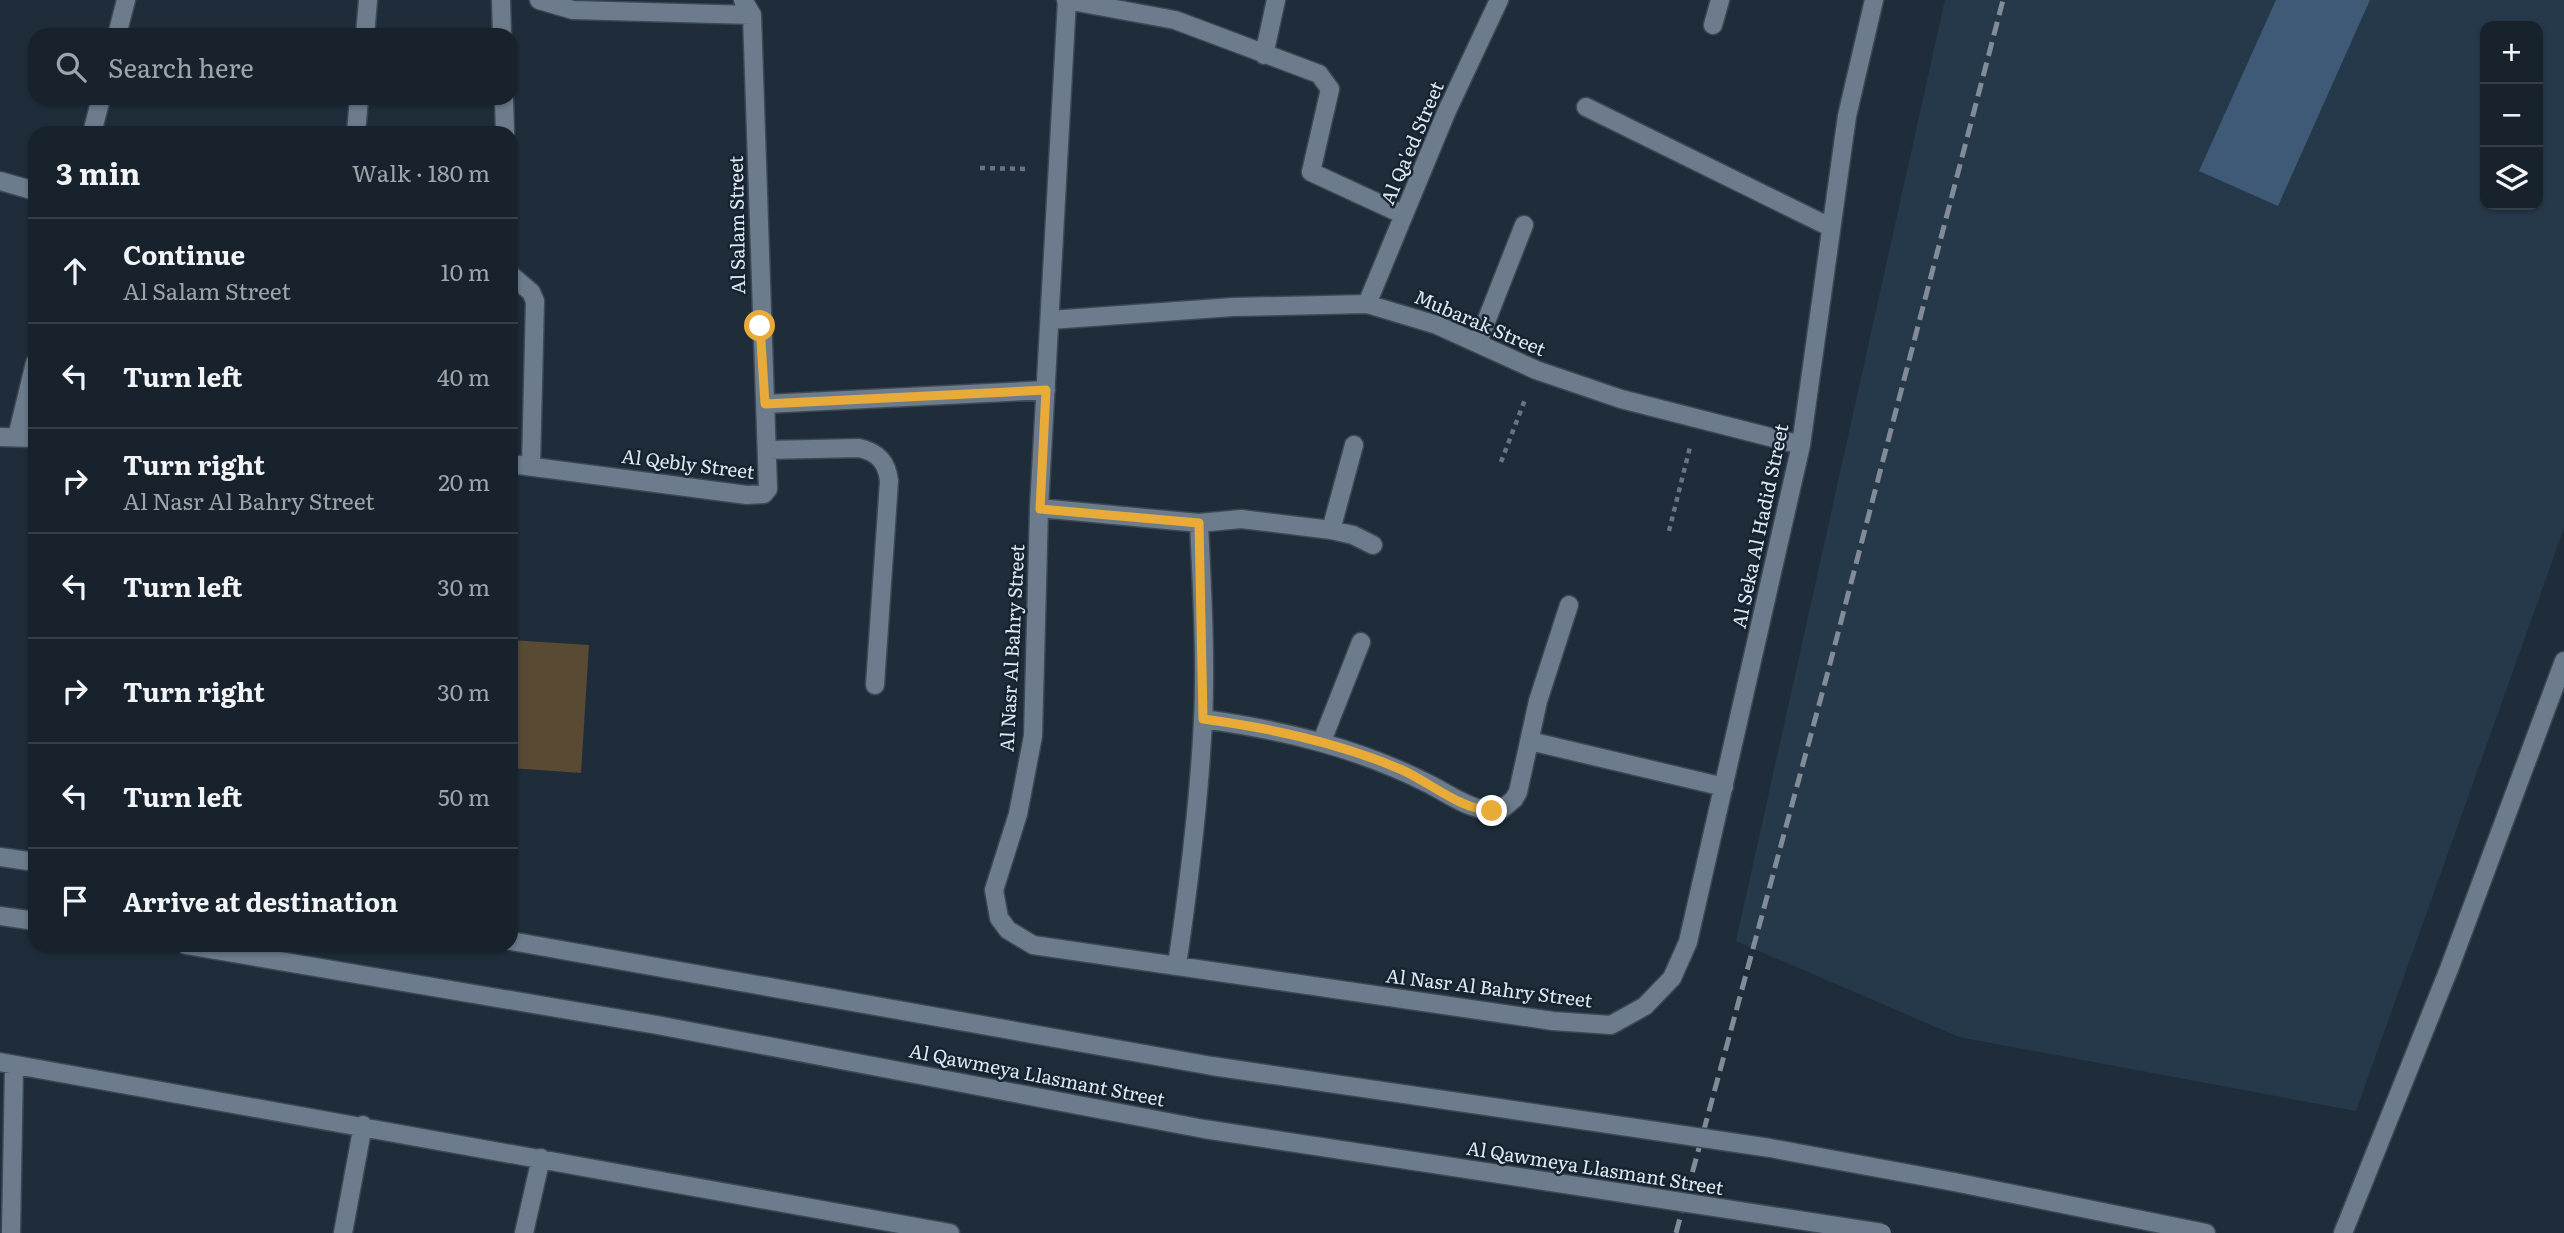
<!DOCTYPE html>
<html lang="en">
<head>
<meta charset="utf-8">
<style>
	body { margin:0; font-family:Literata,serif; background:#202a34; color:#f1f3f6 }
	.controls { position:absolute; right:21px; top:21px; display:grid; overflow:hidden; border-radius:14px; box-shadow:0 2px 5px #0004 }
	.controls button { width:63px; height:63px; display:grid; place-items:center; padding:0; border:0; border-bottom:2px solid #363f48; background:#17222c; color:#f1f3f6; font:35px sans-serif }
	.stop { position:absolute; width:21px; height:21px; margin:-16px; border:5px solid #e9ab38; border-radius:50%; background:#fff }
	.stop.end { background:#e9ab38; border-color:#fff; box-shadow:0 2px 7px #0008 }
	.list { margin:0; padding:0; list-style:none }
	h2 { display:flex; justify-content:space-between; align-items:center; height:91px; margin:0; padding:0 28px; font-size:30px }
	h2 small { font-size:23px; font-weight:400; color:#9ea4a9 }
	.list li { display:grid; grid-template-columns:46px 1fr auto; gap:21px; align-items:center; box-sizing:border-box; height:105px; padding:0 28px; border-top:2px solid #363f48 }
	.list b { display:block; font-size:26px; white-space:nowrap }
	.list p { margin:0; font-size:23px; white-space:nowrap; color:#9ea4a9 }
	.list em { font-size:23px; font-style:normal; color:#9ea4a9 }
	.icon { flex:none; width:38px; height:38px; fill:none; stroke:currentColor; stroke-width:2; stroke-linecap:round; stroke-linejoin:round }
	.map { position:relative; flex:none; width:2564px; height:1233px; overflow:hidden }
	.search { position:absolute; background:#17222c; box-shadow:0 2px 5px #0004; left:28px; top:28px; width:490px; height:77px; display:flex; align-items:center; gap:18px; box-sizing:border-box; padding:0 24px; border-radius:21px; color:#9ea4a9; font-size:26px }
	.panel { position:absolute; background:#17222c; box-shadow:0 2px 5px #0004; left:28px; top:126px; width:490px; height:826px; border-radius:21px }
	.map>svg:first-child { display:block }
	.built { fill:#26394b; fill-rule:evenodd }
	.grass { fill:#584a33 }
	.building { fill:#3e5a76 }
	.lines { fill:none; stroke-linecap:round; stroke-linejoin:round }
	.minor-casing { stroke:#3c4854; stroke-width:21 }
	.secondary-casing { stroke:#3c4854; stroke-width:21 }
	.path { stroke:#687481; stroke-width:4.5; stroke-dasharray:5 5; stroke-linecap:butt }
	.minor { stroke:#6c7c8d; stroke-width:18 }
	.secondary { stroke:#6c7c8d; stroke-width:18 }
	.rail { stroke:#818c98; stroke-width:5; stroke-dasharray:14 7; stroke-linecap:butt }
	.secondary-bridge-casing { stroke:#3c4854; stroke-width:21; stroke-linecap:butt }
	.secondary-bridge { stroke:#6c7c8d; stroke-width:18 }
	.route { stroke:#e9ab38; stroke-width:9 }
	.labels { text-anchor:middle; stroke-width:5; stroke-linejoin:round; paint-order:stroke }
	.street-label { font-size:19px; fill:#dfe8f2; stroke:#162331 }
</style>
</head>
<body>
<div class="map">
<svg width="2564" height="1233" viewBox="0 0 2564 1233">
	<rect width="100%" height="100%" fill="#1f2d3b"/>
	<!-- built -->
	<path class="built" d="M 1945,0 L 2564,0 L 2564,528 L 2356,1111 L 1959,1037 L 1736,941 ZM 2485,26 L 2538,26 L 2538,205 L 2485,205 Z"/>
	<!-- grass -->
	<path class="grass" d="M 511,640 L 589,645 L 581,773 L 511,768 Z"/>
	<!-- building -->
	<path class="building" d="M 2276,0 L 2370,0 L 2278,206 L 2199,171 Z"/>
	<g class="lines">
		<!-- minor casing -->
		<g class="minor-casing">
			<path id="minor" d="M 501,0 L 502,35
				M 539,0 L 573,10 L 752,15
				M 1066,0 L 1175,20 L 1319,74 L 1330,89 L 1311,172 L 1404,215
				M 1067,0 L 1039,508 L 1033,736 L 1018,814 L 994,890 L 999,918 L 1008,930 L 1033,945 L 1553,1021 L 1611,1025 L 1645,1006 L 1672,978 L 1688,942 L 1801,445 L 1847,116 L 1874,0
				M 1713,25 L 1720,0
				M 117,35 L 126,0
				M 365,35 L 368,0
				M 1264,55 L 1276,0
				M 504,98 L 505,133
				M 1586,107 L 1830,227
				M 92,133 L 101,98
				M 356,133 L 359,98
				M 0,181 L 35,191
				M 511,275 L 531,292 L 535,301 L 531,465
				M 1367,304 L 1446,113 L 1499,0
				M 1050,320 L 1233,307 L 1367,304 L 1437,325 L 1536,370 L 1621,399 L 1801,445
				M 1478,342 L 1524,225
				M 765,404 L 1046,390
				M 0,437 L 35,438
				M 17,437 L 35,363
				M 767,450 L 859,448 C 878,452 887,462 889,481 L 875,685
				M 511,464 L 747,495 L 764,494 L 768,489 L 752,15 L 743,0
				M 1039,508 L 1199,523 L 1241,519 L 1331,530 L 1353,535 L 1373,545
				M 1331,530 L 1354,445
				M 1203,719 C 1283,730 1359,748 1431,785 C 1452,796 1476,814 1501,810 L 1514,799 L 1518,792 L 1538,701 L 1569,605
				M 1322,741 L 1361,642
				M 1530,741 L 1724,787
				M 1177,965 C 1189,884 1199,803 1203,721 C 1206,655 1202,589 1199,523
				M 0,1062 L 950,1233
				M 11,1233 L 14,1066
				M 343,1233 L 363,1125
				M 524,1233 L 541,1158
				M 2343,1233 L 2449,969 L 2564,661"/>
		</g>
		<!-- secondary casing -->
		<g class="secondary-casing">
			<path id="secondary" d="M 0,857 L 35,862
				M 0,916 L 35,921
				M 511,941 L 1212,1066 L 1656,1131
				M 186,945 L 657,1025 L 1204,1129 L 1636,1195
				M 1954,1182 L 2206,1233"/>
		</g>
		<!-- path -->
		<path class="path" d="M 980,168 L 1029,169
			M 1501,462 L 1526,397
			M 1669,531 L 1690,447"/>
		<!-- minor -->
		<use href="#minor" class="minor"/>
		<!-- secondary -->
		<use href="#secondary" class="secondary"/>
		<!-- rail -->
		<path class="rail" d="M 1676,1233 L 1826,679 L 2003,0"/>
		<!-- secondary-bridge casing -->
		<g class="secondary-bridge-casing">
			<path id="secondary-bridge" d="M 1656,1131 L 1770,1148 L 1954,1182
				M 1636,1195 L 1882,1233"/>
		</g>
		<!-- secondary-bridge -->
		<use href="#secondary-bridge" class="secondary-bridge"/>
	</g>
	<g class="lines">
		<!-- route -->
		<path class="route" d="M 760,326 L 765,404 L 1046,390 L 1040,509 L 1199,523 L 1203,719 C 1271,728 1337,742 1400,769 C 1430,782 1459,809 1492,811"/>
	</g>
	<g class="labels">
		<!-- street labels -->
		<g class="street-label">
			<text transform="translate(1412 143) rotate(-67)" y="7">Al Qa'ed Street</text>
			<text transform="translate(737 225) rotate(-91)" y="7">Al Salam Street</text>
			<text transform="translate(1480 323) rotate(23)" y="7">Mubarak Street</text>
			<text transform="translate(688 464) rotate(7)" y="7">Al Qebly Street</text>
			<text transform="translate(1760 526) rotate(-78)" y="7">Al Seka Al Hadid Street</text>
			<text transform="translate(1012 648) rotate(-87)" y="7">Al Nasr Al Bahry Street</text>
			<text transform="translate(1489 988) rotate(7)" y="7">Al Nasr Al Bahry Street</text>
			<text transform="translate(1037 1075) rotate(11)" y="7">Al Qawmeya Llasmant Street</text>
			<text transform="translate(1595 1168) rotate(9)" y="7">Al Qawmeya Llasmant Street</text>
		</g>
	</g>
</svg>
<div class="controls">
<button>+</button>
<button>−</button>
<button><svg class="icon" aria-label="layers" viewBox="0 0 24 24"><path d="M12 4l9 5-9 5-9-5zM3 14l9 5 9-5"/></svg></button>
</div>
<div class="stop" style="left:760px;top:326px"></div>
<div class="stop end" style="left:1492px;top:811px"></div>
<div class="search"><svg class="icon" aria-label="search" viewBox="0 0 24 24"><circle cx="10" cy="10" r="6"/><path d="M15 15l6 6"/></svg>Search here</div>
<section class="panel">
<h2>3 min<small>Walk · 180 m</small></h2>
<ul class="list">
<li><svg class="icon" aria-label="ahead" viewBox="0 0 24 24"><path d="M12 20V5M6 11l6-6 6 6"/></svg><div><b>Continue</b><p>Al Salam Street</p></div><em>10 m</em></li>
<li><svg class="icon" aria-label="left" viewBox="0 0 24 24"><path d="M17 20v-9H6M10 6l-5 5 5 5"/></svg><div><b>Turn left</b></div><em>40 m</em></li>
<li><svg class="icon" aria-label="right" viewBox="0 0 24 24"><path d="M7 20v-9h11M14 6l5 5-5 5"/></svg><div><b>Turn right</b><p>Al Nasr Al Bahry Street</p></div><em>20 m</em></li>
<li><svg class="icon" aria-label="left" viewBox="0 0 24 24"><path d="M17 20v-9H6M10 6l-5 5 5 5"/></svg><div><b>Turn left</b></div><em>30 m</em></li>
<li><svg class="icon" aria-label="right" viewBox="0 0 24 24"><path d="M7 20v-9h11M14 6l5 5-5 5"/></svg><div><b>Turn right</b></div><em>30 m</em></li>
<li><svg class="icon" aria-label="left" viewBox="0 0 24 24"><path d="M17 20v-9H6M10 6l-5 5 5 5"/></svg><div><b>Turn left</b></div><em>50 m</em></li>
<li><svg class="icon" aria-label="arrive" viewBox="0 0 24 24"><path d="M6 21V4h12l-3 4 3 4H6"/></svg><div><b>Arrive at destination</b></div></li>
</ul>
</section>
</div>
</body>
</html>
